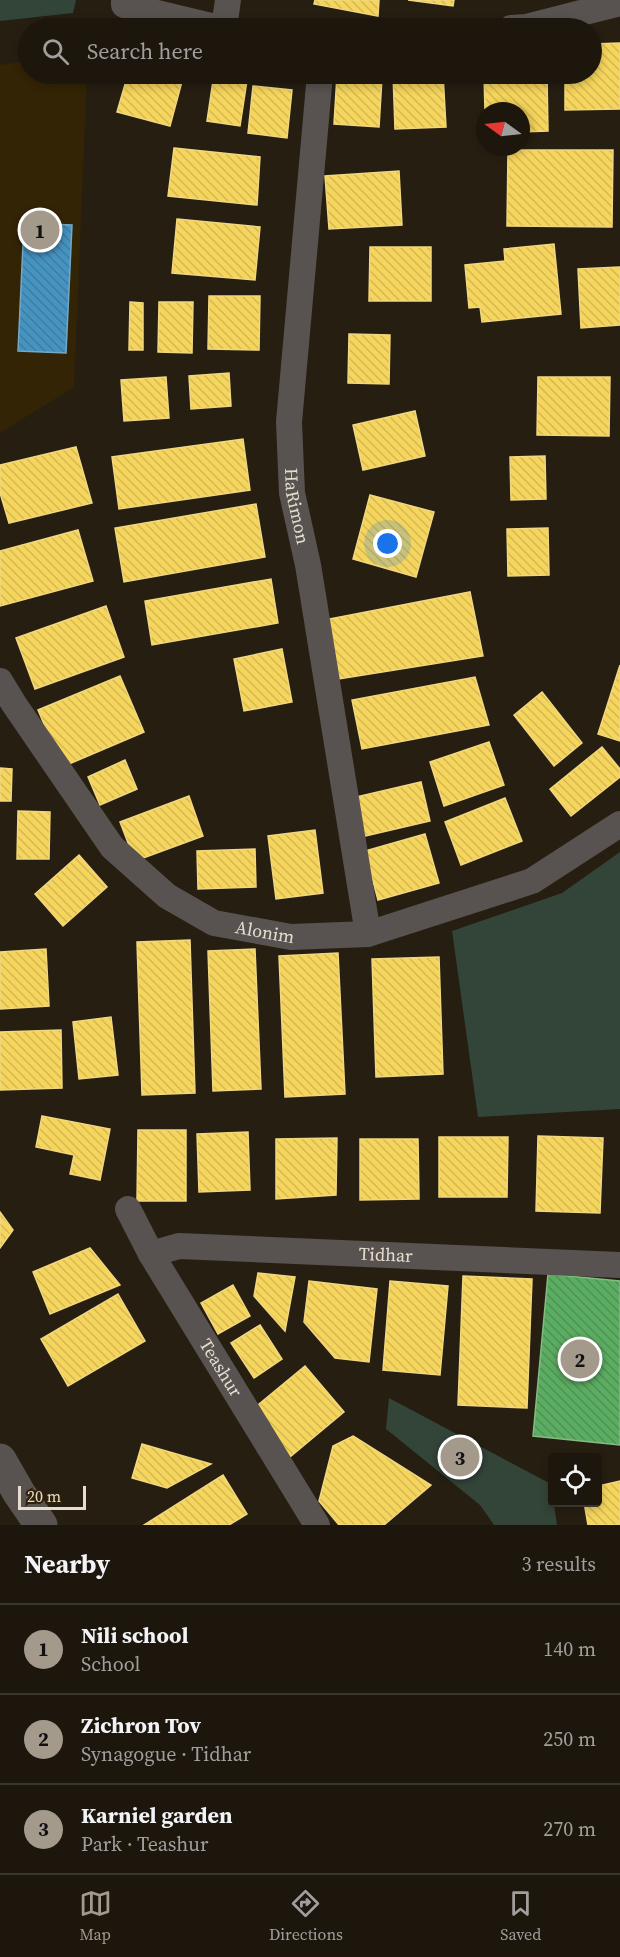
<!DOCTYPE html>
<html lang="en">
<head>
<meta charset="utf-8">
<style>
	body { margin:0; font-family:"Source Serif 4",serif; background:#251f16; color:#f1f3f6 }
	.controls { position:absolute; right:18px; bottom:18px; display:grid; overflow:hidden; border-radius:6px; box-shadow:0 3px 9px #0003 }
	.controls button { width:54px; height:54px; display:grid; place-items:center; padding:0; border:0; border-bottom:2px solid #3a352e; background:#1c160d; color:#f1f3f6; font:30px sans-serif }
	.compass { position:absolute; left:476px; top:102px; width:54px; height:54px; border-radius:50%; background:#1c160d; box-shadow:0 3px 9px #0003; rotate:285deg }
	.scale { position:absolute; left:18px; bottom:15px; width:68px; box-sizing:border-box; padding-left:6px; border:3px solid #e6ddce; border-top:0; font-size:16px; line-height:21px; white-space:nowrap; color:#e6ddce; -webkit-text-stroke:4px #2f2108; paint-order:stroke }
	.you { position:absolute; left:388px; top:544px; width:21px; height:21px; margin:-15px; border:4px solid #fff; border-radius:50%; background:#1a73e8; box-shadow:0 0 0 9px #1a73e833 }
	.badge { display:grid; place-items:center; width:39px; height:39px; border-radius:50%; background:#a39a8c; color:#111; font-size:20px; font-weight:700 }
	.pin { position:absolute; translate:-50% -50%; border:3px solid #fff; box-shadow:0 2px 6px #0006 }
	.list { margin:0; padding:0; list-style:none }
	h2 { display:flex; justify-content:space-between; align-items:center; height:78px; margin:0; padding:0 24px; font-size:26px }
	h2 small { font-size:20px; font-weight:400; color:#a09f9d }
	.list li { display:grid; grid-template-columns:39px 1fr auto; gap:18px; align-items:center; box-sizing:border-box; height:90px; padding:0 24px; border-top:2px solid #3a352e }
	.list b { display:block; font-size:22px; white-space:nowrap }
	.list p { margin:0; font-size:20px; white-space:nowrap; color:#a09f9d }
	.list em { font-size:20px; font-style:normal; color:#a09f9d }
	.icon { flex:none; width:33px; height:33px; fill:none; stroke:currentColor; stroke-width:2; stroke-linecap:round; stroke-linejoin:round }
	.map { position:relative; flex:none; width:620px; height:1525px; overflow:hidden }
	.search { position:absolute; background:#1c160d; box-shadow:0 3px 9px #0003; left:18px; right:18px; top:18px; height:66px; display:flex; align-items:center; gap:15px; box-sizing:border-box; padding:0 21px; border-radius:33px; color:#a09f9d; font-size:22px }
	.sheet { height:348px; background:#1c160d }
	nav { display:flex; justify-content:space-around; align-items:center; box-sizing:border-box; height:84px; border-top:2px solid #3a352e; background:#1c160d; font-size:16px; color:#a09f9d }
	nav a { display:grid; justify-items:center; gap:3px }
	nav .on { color:#a39a8c }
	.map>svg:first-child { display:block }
	.built { fill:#342406 }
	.green { fill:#334439 }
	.homes { fill:url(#homes-back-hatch); stroke:#f1d77e; stroke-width:1.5 }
	.schools { fill:url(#schools-back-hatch); stroke:#74a9c6; stroke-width:1.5 }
	.public { fill:url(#public-back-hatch); stroke:#84bc82; stroke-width:1.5 }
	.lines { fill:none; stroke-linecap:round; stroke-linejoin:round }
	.minor { stroke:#585350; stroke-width:26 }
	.tertiary { stroke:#585350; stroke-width:33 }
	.labels { text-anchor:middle; stroke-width:6; stroke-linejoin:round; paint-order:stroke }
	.street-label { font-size:18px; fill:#e6ddce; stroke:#2f2108 }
</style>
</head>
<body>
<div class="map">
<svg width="620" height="1525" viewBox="0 0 620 1525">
	<defs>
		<pattern id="homes-back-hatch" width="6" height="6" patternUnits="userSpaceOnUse" patternTransform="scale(1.5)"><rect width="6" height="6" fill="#f6d55c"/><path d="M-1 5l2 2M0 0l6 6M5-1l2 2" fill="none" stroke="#d3b856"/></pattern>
		<pattern id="schools-back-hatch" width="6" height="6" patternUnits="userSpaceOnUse" patternTransform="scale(1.5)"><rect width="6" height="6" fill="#4393c3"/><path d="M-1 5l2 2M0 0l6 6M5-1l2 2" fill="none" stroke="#447b9b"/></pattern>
		<pattern id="public-back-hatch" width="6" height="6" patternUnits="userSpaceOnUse" patternTransform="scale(1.5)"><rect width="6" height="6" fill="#5aae61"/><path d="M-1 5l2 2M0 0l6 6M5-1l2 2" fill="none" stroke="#548e56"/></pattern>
	</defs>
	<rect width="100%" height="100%" fill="#261e11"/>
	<!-- built -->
	<path class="built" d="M 28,61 L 28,74 L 87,74 L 74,387 L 0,433 L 0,65 Z"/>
	<!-- green -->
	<path class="green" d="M 0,0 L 76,0 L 73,13 L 0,21 Z
		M 620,852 L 620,1109 L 478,1117 L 452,931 L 562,893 Z
		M 389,1398 L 551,1484 L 557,1525 L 494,1525 L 480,1505 L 386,1429 Z"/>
	<!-- homes -->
	<path class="homes" d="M 315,0 L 379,0 L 378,16 L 314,4 Z
		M 408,0 L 454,0 L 453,6 Z
		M 620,43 L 620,109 L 565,110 L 565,74 L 592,74 L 592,44 Z
		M 128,74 L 184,74 L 170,126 L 117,112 Z
		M 214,74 L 248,74 L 240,126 L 207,121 Z
		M 393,74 L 443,74 L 446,127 L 395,129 Z
		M 484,74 L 547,74 L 548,131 L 521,132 L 521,111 L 485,111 Z
		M 337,75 L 382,78 L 379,127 L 334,124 Z
		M 253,86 L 292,90 L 287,138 L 248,133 Z
		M 174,148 L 260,157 L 257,205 L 168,196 Z
		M 508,150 L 613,150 L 612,227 L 507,226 Z
		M 399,171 L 402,225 L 329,229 L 325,176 Z
		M 177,219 L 260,227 L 255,280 L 172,273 Z
		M 554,244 L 561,314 L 482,322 L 480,307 L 469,308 L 465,265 L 505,261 L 504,249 Z
		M 370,247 L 431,247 L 431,301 L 369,301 Z
		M 620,267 L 620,325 L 581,328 L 578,269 Z
		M 209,296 L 260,296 L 259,350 L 208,349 Z
		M 130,302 L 143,303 L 143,350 L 129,350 Z
		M 159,302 L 193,302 L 192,353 L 158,352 Z
		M 349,334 L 390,335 L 389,384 L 348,383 Z
		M 229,373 L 231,406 L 191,409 L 189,376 Z
		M 166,377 L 169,418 L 124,421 L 121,380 Z
		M 538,377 L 610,377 L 609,436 L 537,435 Z
		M 415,411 L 425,456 L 363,470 L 353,425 Z
		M 243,439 L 250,490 L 119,509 L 112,457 Z
		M 76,447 L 92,503 L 9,523 L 0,493 L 0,465 Z
		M 545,456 L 546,499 L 511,500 L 510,457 Z
		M 370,495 L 434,512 L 416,577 L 353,559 Z
		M 256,504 L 265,557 L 124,582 L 115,528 Z
		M 548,528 L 549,575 L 508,576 L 507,529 Z
		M 78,530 L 93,581 L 0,606 L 0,551 Z
		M 271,579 L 278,623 L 152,645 L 145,601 Z
		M 470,592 L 483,656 L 339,679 L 329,619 Z
		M 106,606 L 124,657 L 35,689 L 16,638 Z
		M 282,649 L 292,702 L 244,711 L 234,659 Z
		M 620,665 L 620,741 L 598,734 Z
		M 120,676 L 144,732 L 62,767 L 38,710 Z
		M 475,677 L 489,725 L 362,749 L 352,700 Z
		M 542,692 L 582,743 L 554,766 L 514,715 Z
		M 489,742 L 504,785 L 444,806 L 430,762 Z
		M 602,747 L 620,769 L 620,777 L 571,816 L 550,789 Z
		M 125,760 L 137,789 L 100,805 L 88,777 Z
		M 0,768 L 12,769 L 11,801 L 0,801 Z
		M 421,782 L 430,821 L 365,836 L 356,797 Z
		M 189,796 L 203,836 L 135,861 L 120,822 Z
		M 505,798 L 522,841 L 461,865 L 445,822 Z
		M 18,811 L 50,812 L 49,859 L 17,859 Z
		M 315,830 L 323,893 L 276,899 L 268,836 Z
		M 425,834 L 439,883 L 378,900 L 365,851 Z
		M 255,849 L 256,887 L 198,889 L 197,851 Z
		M 79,855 L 107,887 L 63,926 L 35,894 Z
		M 190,940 L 195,1093 L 142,1095 L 137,942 Z
		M 46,949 L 49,1006 L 0,1009 L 0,952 Z
		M 255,949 L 261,1089 L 213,1091 L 208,951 Z
		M 338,953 L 345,1094 L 285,1097 L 279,956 Z
		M 439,957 L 443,1074 L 376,1077 L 372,959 Z
		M 111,1017 L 118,1075 L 79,1079 L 73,1022 Z
		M 61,1030 L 62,1088 L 0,1090 L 0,1032 Z
		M 42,1116 L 110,1129 L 100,1180 L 70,1174 L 74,1155 L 36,1147 Z
		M 138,1130 L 186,1130 L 186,1201 L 137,1201 Z
		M 248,1132 L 250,1190 L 199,1192 L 197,1134 Z
		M 538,1136 L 603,1138 L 600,1213 L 536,1211 Z
		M 439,1137 L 508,1137 L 507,1197 L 439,1197 Z
		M 337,1138 L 336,1195 L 276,1199 L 276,1139 Z
		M 360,1139 L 418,1139 L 419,1199 L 360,1200 Z
		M 0,1212 L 13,1230 L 0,1248 Z
		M 90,1248 L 120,1285 L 50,1314 L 33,1272 Z
		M 258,1273 L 295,1277 L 285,1331 L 254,1296 Z
		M 463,1276 L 532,1279 L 527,1408 L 458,1405 Z
		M 309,1281 L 377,1289 L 369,1362 L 335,1358 L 304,1322 Z
		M 390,1281 L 448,1286 L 440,1375 L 383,1370 Z
		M 233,1285 L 250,1316 L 218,1334 L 201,1303 Z
		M 118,1294 L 145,1341 L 68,1386 L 41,1339 Z
		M 260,1325 L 282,1359 L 254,1378 L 231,1343 Z
		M 305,1366 L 344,1412 L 290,1457 L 252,1410 Z
		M 353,1436 L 431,1485 L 384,1525 L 339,1525 L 319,1501 L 333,1446 Z
		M 142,1444 L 211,1464 L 167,1488 L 132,1478 Z
		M 223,1475 L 247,1514 L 229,1525 L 144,1525 Z
		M 620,1481 L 620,1525 L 588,1525 L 584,1502 L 598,1502 L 598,1486 Z"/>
	<!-- schools -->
	<path class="schools" d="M 24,223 L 72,225 L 66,353 L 18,351 Z"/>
	<!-- public -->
	<path class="public" d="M 548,1274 L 620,1281 L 620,1445 L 533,1436 Z"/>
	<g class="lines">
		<!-- minor -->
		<g class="minor">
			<path d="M 124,0 L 124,5 L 219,28"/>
			<path d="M 224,28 L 228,0"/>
			<path d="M 511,28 L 526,27 L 620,3"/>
			<path id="s1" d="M 320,74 L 289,422 L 292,493 L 308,565 L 368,934"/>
			<path id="s2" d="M 0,681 L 14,704 L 112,847 L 167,896 L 214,923 L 291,937 L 368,934 L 532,881 L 620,824"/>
			<path id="s3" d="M 128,1209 L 151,1254 L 317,1525"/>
			<path id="s4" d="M 151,1254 L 179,1246 L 620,1265"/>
		</g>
		<!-- tertiary -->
		<path class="tertiary" d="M 0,1460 L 19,1493 L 41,1525"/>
	</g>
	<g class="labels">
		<!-- street labels -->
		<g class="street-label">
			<text dy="6" stroke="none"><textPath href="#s1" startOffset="434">HaRimon</textPath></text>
			<text dy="6" stroke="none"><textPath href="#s2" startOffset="380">Alonim</textPath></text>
			<text dy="6" stroke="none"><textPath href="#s4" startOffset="236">Tidhar</textPath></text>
			<text dy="6" stroke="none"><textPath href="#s3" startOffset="184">Teashur</textPath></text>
		</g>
	</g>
</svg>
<div class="controls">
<button><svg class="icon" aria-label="locate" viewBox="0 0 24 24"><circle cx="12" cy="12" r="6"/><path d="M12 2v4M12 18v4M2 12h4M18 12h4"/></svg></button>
</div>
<svg class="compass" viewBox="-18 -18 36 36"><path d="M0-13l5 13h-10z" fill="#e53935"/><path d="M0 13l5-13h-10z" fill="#a09f9d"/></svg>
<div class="scale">20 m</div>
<div class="you"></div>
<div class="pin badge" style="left:40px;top:230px">1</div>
<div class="pin badge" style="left:580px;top:1359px">2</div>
<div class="pin badge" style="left:460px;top:1457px">3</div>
<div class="search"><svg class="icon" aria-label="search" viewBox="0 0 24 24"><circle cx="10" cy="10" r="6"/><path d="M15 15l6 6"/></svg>Search here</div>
</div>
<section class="sheet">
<h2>Nearby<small>3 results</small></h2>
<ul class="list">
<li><span class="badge">1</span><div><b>Nili school</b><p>School</p></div><em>140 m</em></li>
<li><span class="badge">2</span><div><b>Zichron Tov</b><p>Synagogue · Tidhar</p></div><em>250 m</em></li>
<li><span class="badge">3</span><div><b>Karniel garden</b><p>Park · Teashur</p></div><em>270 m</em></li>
</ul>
</section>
<nav>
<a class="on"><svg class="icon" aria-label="map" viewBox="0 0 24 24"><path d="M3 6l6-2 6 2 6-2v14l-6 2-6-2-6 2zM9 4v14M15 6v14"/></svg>Map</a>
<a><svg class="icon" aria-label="directions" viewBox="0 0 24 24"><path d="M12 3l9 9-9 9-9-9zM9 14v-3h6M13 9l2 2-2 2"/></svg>Directions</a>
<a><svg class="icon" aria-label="saved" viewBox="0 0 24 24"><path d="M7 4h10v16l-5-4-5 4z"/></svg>Saved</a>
</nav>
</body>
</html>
